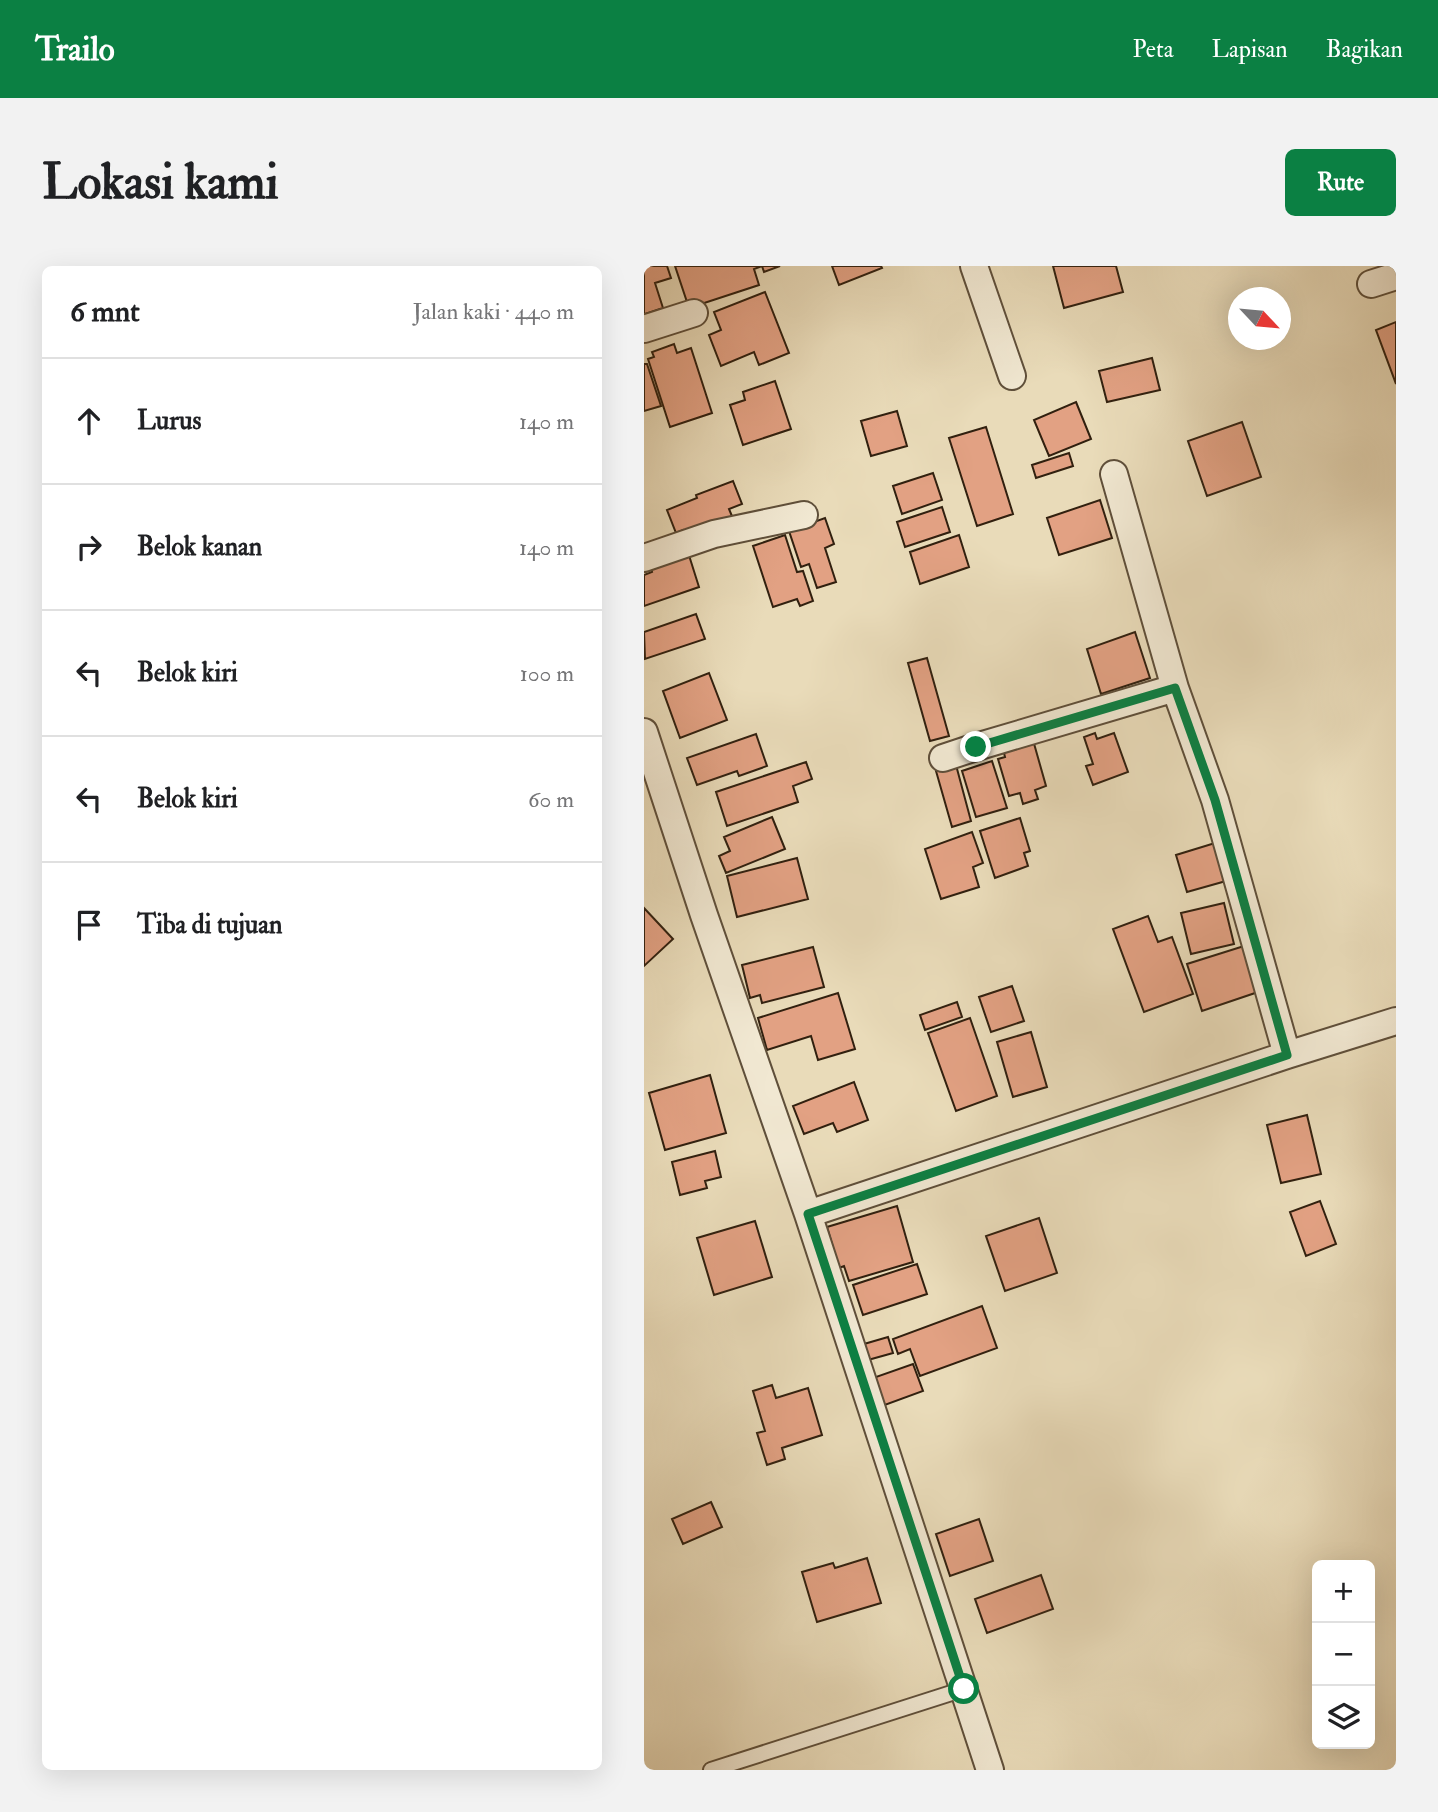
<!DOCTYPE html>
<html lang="id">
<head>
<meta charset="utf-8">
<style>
	body { margin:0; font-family:"IM FELL Double Pica",serif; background:#f2f2f2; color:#202124 }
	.controls { position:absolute; right:21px; bottom:21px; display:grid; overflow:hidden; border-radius:10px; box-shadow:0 7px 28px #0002 }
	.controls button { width:63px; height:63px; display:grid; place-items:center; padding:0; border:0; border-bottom:2px solid #e0e0e0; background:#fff; color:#202124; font:35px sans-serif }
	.compass { position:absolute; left:584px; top:21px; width:63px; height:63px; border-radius:50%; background:#fff; box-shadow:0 7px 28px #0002; rotate:116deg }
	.stop { position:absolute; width:21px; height:21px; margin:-16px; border:5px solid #0b8043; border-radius:50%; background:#fff }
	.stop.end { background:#0b8043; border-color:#fff; box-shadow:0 2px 7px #0008 }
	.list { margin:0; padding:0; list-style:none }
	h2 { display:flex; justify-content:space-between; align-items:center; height:91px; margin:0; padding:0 28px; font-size:30px }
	h2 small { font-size:23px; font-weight:400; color:#757577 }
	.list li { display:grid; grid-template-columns:46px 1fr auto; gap:21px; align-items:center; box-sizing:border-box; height:126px; padding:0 28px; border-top:2px solid #e0e0e0 }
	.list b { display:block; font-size:26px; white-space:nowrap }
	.list em { font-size:23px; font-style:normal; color:#757577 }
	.icon { flex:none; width:38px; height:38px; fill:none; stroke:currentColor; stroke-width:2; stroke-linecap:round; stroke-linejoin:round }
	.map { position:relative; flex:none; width:752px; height:1504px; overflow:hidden; border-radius:10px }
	header { display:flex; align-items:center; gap:42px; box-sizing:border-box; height:98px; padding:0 35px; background:#0b8043; color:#fff }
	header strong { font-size:33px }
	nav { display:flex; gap:38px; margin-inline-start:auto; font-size:24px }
	.intro { display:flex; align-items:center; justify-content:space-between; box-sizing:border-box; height:168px; padding:0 42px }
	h1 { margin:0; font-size:49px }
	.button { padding:18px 32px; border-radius:10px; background:#0b8043; color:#fff; font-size:24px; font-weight:700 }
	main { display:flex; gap:42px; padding:0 42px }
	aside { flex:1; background:#fff; border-radius:10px; box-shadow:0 7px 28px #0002 }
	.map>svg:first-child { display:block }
	.building { fill:#e2a183; stroke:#31200f; stroke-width:2 }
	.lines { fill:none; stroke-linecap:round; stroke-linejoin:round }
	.lane-casing { stroke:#5f4f3a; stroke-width:18 }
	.street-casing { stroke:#5f4f3a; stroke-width:30 }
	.lane { stroke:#f1e8d2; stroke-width:14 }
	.street { stroke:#f1e8d2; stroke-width:26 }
	.route { stroke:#0b8043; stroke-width:9 }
</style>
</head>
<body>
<header>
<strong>Trailo</strong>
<nav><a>Peta</a><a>Lapisan</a><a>Bagikan</a></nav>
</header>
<div class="intro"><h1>Lokasi kami</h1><a class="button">Rute</a></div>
<main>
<aside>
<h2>6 mnt<small>Jalan kaki · 440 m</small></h2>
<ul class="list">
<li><svg class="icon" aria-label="ahead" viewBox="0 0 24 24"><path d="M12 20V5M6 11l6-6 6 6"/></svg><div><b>Lurus</b></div><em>140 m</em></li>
<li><svg class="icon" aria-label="right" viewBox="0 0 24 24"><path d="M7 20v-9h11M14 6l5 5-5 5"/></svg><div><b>Belok kanan</b></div><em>140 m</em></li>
<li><svg class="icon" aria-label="left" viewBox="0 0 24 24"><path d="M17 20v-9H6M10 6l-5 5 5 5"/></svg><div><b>Belok kiri</b></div><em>100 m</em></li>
<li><svg class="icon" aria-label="left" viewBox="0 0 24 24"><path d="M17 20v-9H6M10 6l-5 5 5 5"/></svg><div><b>Belok kiri</b></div><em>60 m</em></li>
<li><svg class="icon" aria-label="arrive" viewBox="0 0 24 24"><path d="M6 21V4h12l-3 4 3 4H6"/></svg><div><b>Tiba di tujuan</b></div></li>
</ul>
</aside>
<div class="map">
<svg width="752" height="1504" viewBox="0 0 752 1504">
	<rect width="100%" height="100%" fill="#e9dbb9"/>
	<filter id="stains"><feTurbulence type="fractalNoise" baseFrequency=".00286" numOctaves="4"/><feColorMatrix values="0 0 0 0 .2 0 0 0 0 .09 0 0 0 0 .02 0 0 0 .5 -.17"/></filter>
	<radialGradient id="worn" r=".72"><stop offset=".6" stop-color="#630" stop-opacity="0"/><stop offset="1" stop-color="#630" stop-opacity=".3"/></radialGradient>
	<!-- building -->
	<path class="building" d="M 0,0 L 23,0 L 27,12 L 11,17 L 19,42 L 1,48 L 4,56 L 0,57 Z
		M 31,0 L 136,0 L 120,6 L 118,0 L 110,3 L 115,19 L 45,42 Z
		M 188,0 L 237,0 L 238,2 L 195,19 Z
		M 409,0 L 472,0 L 479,26 L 420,42 Z
		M 121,26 L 145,87 L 115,99 L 110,86 L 77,100 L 65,69 L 77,64 L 70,46 Z
		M 752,56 L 752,118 L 732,64 Z
		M 30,78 L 33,87 L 47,82 L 68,147 L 26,161 L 4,93 L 10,91 L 8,86 Z
		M 508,92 L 516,124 L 463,136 L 455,105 Z
		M 0,98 L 3,98 L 17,140 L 0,145 Z
		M 131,115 L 147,163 L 99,179 L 86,139 L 101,134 L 99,126 Z
		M 432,136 L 447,173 L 405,190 L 390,154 Z
		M 253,145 L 263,180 L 227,190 L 217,155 Z
		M 598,156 L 617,211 L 563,230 L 544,175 Z
		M 342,161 L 369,248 L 333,260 L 305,172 Z
		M 425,187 L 429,200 L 392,212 L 388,199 Z
		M 289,207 L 298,234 L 258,248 L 249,220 Z
		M 89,215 L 98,238 L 85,243 L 90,255 L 42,274 L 39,264 L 32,267 L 23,244 L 53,232 L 52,229 Z
		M 456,234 L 468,272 L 415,289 L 403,252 Z
		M 298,241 L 306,266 L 261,281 L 253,256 Z
		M 181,252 L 190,278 L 181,282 L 192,316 L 173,322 L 165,298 L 157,301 L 145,265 Z
		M 141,269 L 153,306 L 159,305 L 169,335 L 156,340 L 153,333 L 129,341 L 109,280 Z
		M 315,269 L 325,301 L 276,318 L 266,286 Z
		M 43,283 L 55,321 L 0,340 L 0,309 L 8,306 L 5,296 Z
		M 52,348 L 61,373 L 1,393 L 0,366 Z
		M 491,366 L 506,412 L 457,428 L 443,383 Z
		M 283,392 L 305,470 L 286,475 L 264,397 Z
		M 65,407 L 83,454 L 36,472 L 19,425 Z
		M 451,467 L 453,473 L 470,467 L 484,506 L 449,519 L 442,500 L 449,498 L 440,471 Z
		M 112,468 L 123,500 L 95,510 L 93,505 L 53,519 L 43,492 Z
		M 389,474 L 402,520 L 391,524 L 394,533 L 379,538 L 376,527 L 365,530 L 354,493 L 361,491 L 359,483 Z
		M 348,495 L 363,542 L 332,551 L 318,505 Z
		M 162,496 L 168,513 L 149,520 L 154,536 L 83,560 L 72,526 Z
		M 312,499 L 327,555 L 308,561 L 292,505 Z
		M 128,551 L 141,583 L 82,607 L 75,590 L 86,585 L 80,571 Z
		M 376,552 L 386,585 L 380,587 L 384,600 L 351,612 L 336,565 Z
		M 328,566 L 339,597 L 329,601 L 335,621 L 297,633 L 281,583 Z
		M 571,577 L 582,615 L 543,626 L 532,589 Z
		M 153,592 L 164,633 L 93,651 L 83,610 Z
		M 580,637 L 590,678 L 547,688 L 537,647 Z
		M 0,642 L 29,673 L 0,700 Z
		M 504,650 L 514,676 L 528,671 L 549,728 L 500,746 L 469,663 Z
		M 600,680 L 614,726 L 558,745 L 543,698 Z
		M 169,681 L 180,721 L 118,737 L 116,729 L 106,732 L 98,699 Z
		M 368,720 L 380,755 L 347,766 L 335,731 Z
		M 194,727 L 211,783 L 174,794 L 167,770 L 123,784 L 114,752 Z
		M 313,736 L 318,751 L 281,764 L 276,749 Z
		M 326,752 L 353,830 L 312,845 L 284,767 Z
		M 387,766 L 403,821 L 369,831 L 353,776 Z
		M 66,809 L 82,867 L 21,884 L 5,827 Z
		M 210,816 L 224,854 L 193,866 L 189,857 L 160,868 L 149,840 Z
		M 663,849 L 677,908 L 637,917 L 623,859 Z
		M 71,885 L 77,911 L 61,915 L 63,922 L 36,929 L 28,896 Z
		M 676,935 L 692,978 L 662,990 L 646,946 Z
		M 253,940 L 269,996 L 205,1015 L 200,1000 L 195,1002 L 183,961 Z
		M 395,952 L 413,1007 L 361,1025 L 342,970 Z
		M 111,955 L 128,1011 L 70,1029 L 53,972 Z
		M 273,998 L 283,1028 L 219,1049 L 209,1019 Z
		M 338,1040 L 353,1082 L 276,1110 L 266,1083 L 254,1088 L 249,1073 Z
		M 244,1071 L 249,1087 L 224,1094 L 220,1078 Z
		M 269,1098 L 279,1125 L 238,1140 L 229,1112 Z
		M 128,1119 L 132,1132 L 164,1122 L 178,1169 L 138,1182 L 141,1193 L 123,1199 L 113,1167 L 121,1165 L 109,1125 Z
		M 67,1236 L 78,1261 L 39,1278 L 28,1253 Z
		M 335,1253 L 349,1295 L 306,1310 L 292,1268 Z
		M 223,1292 L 237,1337 L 173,1356 L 158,1306 L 189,1297 L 191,1302 Z
		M 397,1309 L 409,1343 L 343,1367 L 331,1333 Z"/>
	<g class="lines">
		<!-- lane casing -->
		<g class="lane-casing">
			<path id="lane" d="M 67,1504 L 320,1423"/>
		</g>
		<!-- street casing -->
		<g class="street-casing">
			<path id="street" d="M 330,0 L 368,110
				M 727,18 L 752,10
				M 0,63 L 50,47
				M 470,208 L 531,422
				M 0,292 L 70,268 L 160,249
				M 0,466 L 60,649 L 164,948 L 346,1504
				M 299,492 L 332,481 L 531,422 L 571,534 L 643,789
				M 164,948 L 643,789 L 752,755"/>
		</g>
		<!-- lane -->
		<use href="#lane" class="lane"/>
		<!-- street -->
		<use href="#street" class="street"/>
	</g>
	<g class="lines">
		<!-- route -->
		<path class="route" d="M 320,1423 L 164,948 L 643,789 L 571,534 L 531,422 L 332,481"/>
	</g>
	<rect width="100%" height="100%" filter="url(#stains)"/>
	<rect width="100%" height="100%" fill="url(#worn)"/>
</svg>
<div class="controls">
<button>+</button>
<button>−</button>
<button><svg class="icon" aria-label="layers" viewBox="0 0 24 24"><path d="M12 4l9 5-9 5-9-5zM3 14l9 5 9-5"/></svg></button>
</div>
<svg class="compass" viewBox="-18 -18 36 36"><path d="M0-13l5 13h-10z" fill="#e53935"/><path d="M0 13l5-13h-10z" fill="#757577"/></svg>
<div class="stop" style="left:320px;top:1423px"></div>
<div class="stop end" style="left:332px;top:481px"></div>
</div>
</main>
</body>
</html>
